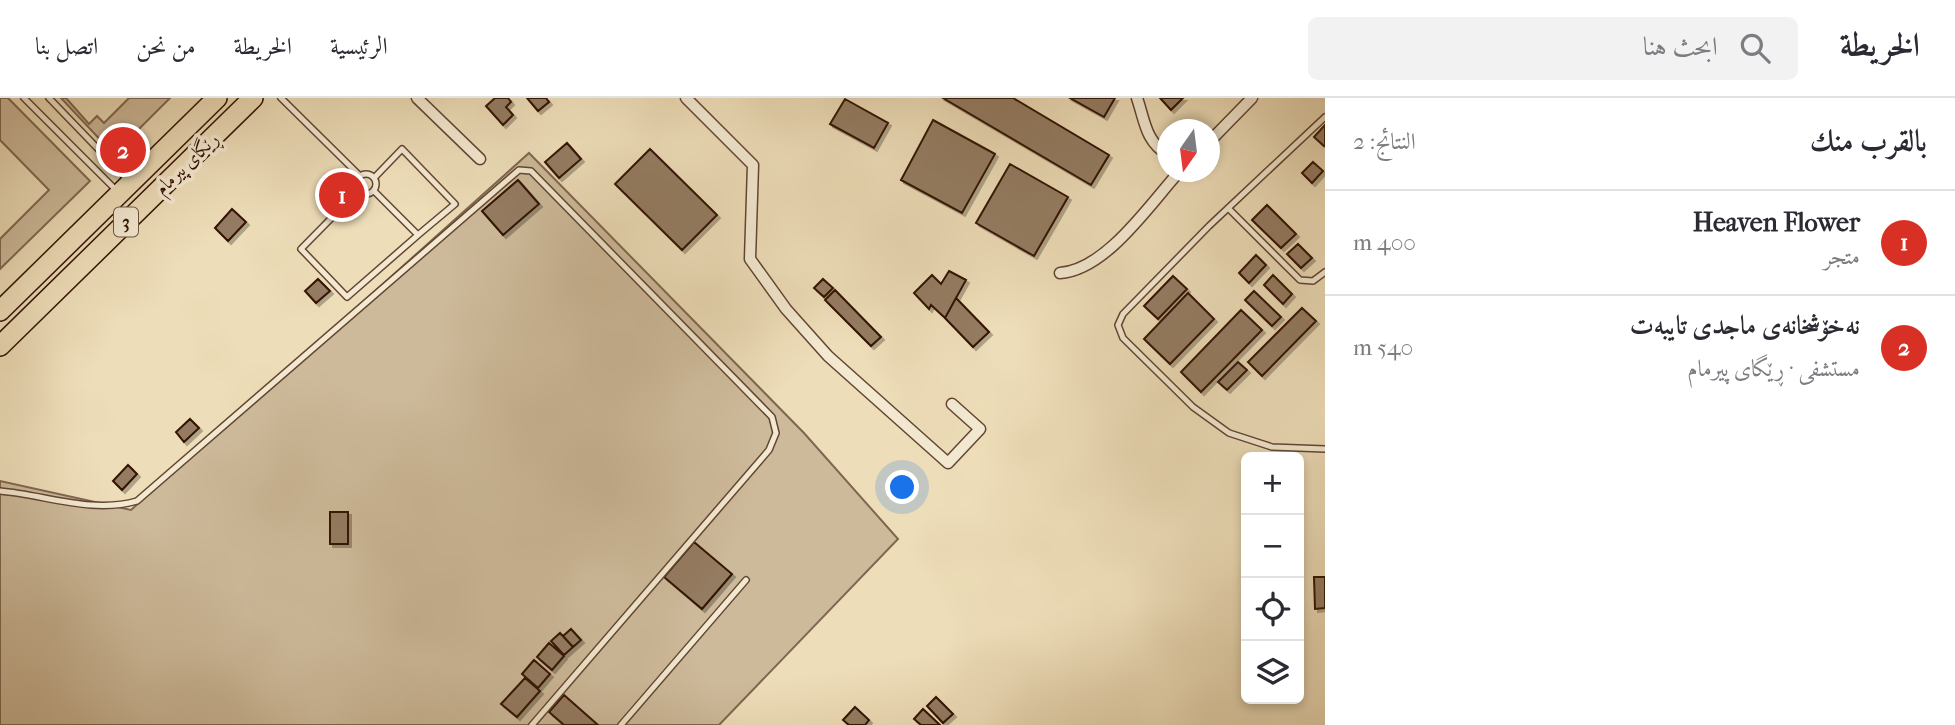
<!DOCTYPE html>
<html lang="ar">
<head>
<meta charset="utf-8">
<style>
	body { margin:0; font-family:"IM FELL French Canon",Amiri,serif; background:#f2f2f3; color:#2b2b33; direction:rtl }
	.controls { position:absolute; right:21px; bottom:21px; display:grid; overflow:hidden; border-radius:10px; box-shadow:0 4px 10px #0003 }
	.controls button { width:63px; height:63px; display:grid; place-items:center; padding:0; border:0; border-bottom:2px solid #e1e1e2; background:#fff; color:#2b2b33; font:35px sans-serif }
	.compass { position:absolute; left:1157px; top:21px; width:63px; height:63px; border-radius:50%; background:#fff; box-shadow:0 4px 10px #0003; rotate:194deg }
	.you { position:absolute; left:903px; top:390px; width:24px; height:24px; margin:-18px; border:5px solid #fff; border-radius:50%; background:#1a73e8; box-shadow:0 0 0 10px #1a73e833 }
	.badge { display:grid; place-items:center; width:46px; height:46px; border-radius:50%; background:#d93025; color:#fff; font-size:23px; font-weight:700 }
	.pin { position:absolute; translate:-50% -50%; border:4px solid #fff; box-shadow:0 2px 7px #0006 }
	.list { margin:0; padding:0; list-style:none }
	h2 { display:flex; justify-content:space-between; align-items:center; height:91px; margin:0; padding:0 28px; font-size:30px }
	h2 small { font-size:23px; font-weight:400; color:#7c7c81 }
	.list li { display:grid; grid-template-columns:46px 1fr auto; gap:21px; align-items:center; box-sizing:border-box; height:105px; padding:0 28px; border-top:2px solid #e1e1e2 }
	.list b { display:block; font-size:26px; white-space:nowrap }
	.list p { margin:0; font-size:23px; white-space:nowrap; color:#7c7c81 }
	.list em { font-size:23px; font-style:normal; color:#7c7c81 }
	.icon { flex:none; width:38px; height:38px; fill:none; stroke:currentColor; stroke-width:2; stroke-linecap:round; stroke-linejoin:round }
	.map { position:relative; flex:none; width:1325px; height:627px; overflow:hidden; direction:ltr }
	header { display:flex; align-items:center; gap:42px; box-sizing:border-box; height:98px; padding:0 35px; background:#fff; border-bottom:2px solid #e1e1e2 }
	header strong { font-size:33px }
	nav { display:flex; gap:38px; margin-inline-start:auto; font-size:24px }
	.search { width:490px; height:63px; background:#f2f2f3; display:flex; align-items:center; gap:18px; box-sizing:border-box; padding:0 24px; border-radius:10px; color:#7c7c81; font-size:26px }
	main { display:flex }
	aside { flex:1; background:#fff }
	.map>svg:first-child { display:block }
	.green { fill:#cdba9a; stroke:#806650; stroke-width:2 }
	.building { fill:#947c62; stroke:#331205; stroke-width:2; filter:url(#shadow) }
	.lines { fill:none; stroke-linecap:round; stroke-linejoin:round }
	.lane-casing { stroke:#624532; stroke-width:8 }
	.street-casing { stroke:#624532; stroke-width:13 }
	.highway-casing { stroke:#331205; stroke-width:22 }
	.lane { stroke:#f3e9d1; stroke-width:5 }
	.street { stroke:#f3e9d1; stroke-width:10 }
	.highway { stroke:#edddb8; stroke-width:19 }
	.labels { text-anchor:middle; stroke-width:7; stroke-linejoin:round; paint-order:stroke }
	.shield { fill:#f3e9d1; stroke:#6d5242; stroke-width:2 }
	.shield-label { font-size:18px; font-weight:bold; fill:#331205 }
	.street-label { font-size:19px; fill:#331205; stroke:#f3e9d1 }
</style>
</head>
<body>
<header>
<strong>الخريطة</strong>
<div class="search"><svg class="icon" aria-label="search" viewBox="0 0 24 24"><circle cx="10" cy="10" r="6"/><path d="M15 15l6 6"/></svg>ابحث هنا</div>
<nav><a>الرئيسية</a><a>الخريطة</a><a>من نحن</a><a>اتصل بنا</a></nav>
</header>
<main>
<aside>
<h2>بالقرب منك<small>النتائج: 2</small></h2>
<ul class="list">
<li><span class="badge">1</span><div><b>Heaven Flower</b><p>متجر</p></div><em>400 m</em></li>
<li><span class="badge">2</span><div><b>نەخۆشخانەی ماجدی تایبەت</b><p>مستشفى · ڕێگای پیرمام</p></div><em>540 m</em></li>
</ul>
</aside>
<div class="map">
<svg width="1325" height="627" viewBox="0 0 1325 627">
	<defs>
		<filter id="shadow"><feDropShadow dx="3" dy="3" stdDeviation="0" flood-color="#0004"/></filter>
	</defs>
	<rect width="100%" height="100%" fill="#edddb8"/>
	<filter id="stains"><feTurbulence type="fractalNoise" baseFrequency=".00286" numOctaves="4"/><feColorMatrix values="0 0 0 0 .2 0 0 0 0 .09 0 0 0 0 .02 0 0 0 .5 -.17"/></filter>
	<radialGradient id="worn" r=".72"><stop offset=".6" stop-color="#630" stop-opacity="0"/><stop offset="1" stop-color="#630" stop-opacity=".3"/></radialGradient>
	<!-- green -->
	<path class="green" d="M 0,0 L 8,0 L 90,83 L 0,171 L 0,141 L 49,92 L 0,42 Z
		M 61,0 L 66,0 L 89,26 L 97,18 L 104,25 L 129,0 L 170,0 L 122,48 L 116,43 L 107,49 Z
		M 529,55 L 804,335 L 898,441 L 719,627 L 0,627 L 0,383 L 131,412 Z"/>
	<!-- building -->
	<path class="building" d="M 495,0 L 508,0 L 511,4 L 506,9 L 513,17 L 503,27 L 486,8 Z
		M 527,0 L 546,0 L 549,4 L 538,13 Z
		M 943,0 L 1013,0 L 1109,57 L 1091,87 Z
		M 1070,0 L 1115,0 L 1104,19 Z
		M 1160,0 L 1183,0 L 1171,12 Z
		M 845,1 L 888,25 L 874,50 L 830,26 Z
		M 933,22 L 995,56 L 962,115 L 901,82 Z
		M 1325,27 L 1325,47 L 1324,48 L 1314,39 Z
		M 567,45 L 581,61 L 559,80 L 545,64 Z
		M 650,51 L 717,117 L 682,152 L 615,86 Z
		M 1313,64 L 1323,73 L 1312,85 L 1302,75 Z
		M 1010,66 L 1068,99 L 1034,158 L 976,125 Z
		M 518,82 L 539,106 L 503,137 L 482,113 Z
		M 1267,107 L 1296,136 L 1281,150 L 1252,122 Z
		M 232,111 L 246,124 L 228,143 L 215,130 Z
		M 1298,146 L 1312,160 L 1301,170 L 1287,156 Z
		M 1256,157 L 1266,167 L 1249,185 L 1239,175 Z
		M 949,173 L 966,182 L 945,220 L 931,207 L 929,211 L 914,195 L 932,177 L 941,186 Z
		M 1273,177 L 1292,196 L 1283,206 L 1264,187 Z
		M 1173,178 L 1187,191 L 1158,221 L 1144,208 Z
		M 318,181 L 330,193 L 316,205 L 305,193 Z
		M 823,181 L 833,190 L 824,199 L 814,190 Z
		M 835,192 L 881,239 L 871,248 L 825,202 Z
		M 1254,193 L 1281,219 L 1272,228 L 1245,202 Z
		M 1188,195 L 1214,221 L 1170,266 L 1144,241 Z
		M 956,200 L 989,234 L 973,249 L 945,220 Z
		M 1302,210 L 1316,223 L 1262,278 L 1248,264 Z
		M 1241,212 L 1262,232 L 1201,294 L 1181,274 Z
		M 1238,264 L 1247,272 L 1227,292 L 1218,284 Z
		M 190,321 L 199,330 L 184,344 L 176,334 Z
		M 128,367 L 137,376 L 122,392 L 113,383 Z
		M 330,414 L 348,414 L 348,446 L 330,446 Z
		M 694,444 L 732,476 L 702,511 L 664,479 Z
		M 1314,479 L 1325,479 L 1325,510 L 1315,511 Z
		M 571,531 L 581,542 L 573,549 L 563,538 Z
		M 560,535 L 573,549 L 564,557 L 551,543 Z
		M 549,545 L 564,558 L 552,572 L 537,559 Z
		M 534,562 L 550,576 L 538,590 L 522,576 Z
		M 525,580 L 540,593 L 517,619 L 501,606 Z
		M 564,597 L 598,627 L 564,627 L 549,614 Z
		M 936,599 L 953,616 L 943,625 L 927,608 Z
		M 855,609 L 869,622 L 865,627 L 849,627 L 843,622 Z
		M 923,611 L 940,627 L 921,627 L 914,621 Z"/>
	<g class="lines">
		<!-- lane casing -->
		<g class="lane-casing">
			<path id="lane" d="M 24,0 L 116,92
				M 49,0 L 129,83
				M 281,0 L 360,78
				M 1325,19 L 1209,128 L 1123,216 L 1118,227 L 1123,240 L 1193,309 L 1229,335 L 1272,349 L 1325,351
				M356 86a10 10 0 1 1 20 0a10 10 0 1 1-20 0Z
				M 375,79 L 402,51 L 455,106 L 418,137
				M 359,92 L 301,151 L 347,199 L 418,137 L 374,93
				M 1228,110 L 1300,182 L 1313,183 L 1325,174
				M 0,393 C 46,397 92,416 137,403 L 519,72 L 531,73 L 772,319 L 776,335 L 769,352 L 532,627
				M 621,627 L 746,482"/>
		</g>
		<!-- street casing -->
		<g class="street-casing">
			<path id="street" d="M 417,0 L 480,61
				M 686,0 L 753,67 L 750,161 L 786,211 L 828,258 L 948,365 L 980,331 L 952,306
				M 1137,0 C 1145,23 1145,43 1168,57
				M 1210,43 L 1252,0
				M 1060,175 C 1106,172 1150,106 1179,74"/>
		</g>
		<!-- highway casing -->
		<g class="highway-casing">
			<path id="highway" d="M 0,213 L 217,0
				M 0,248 L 253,0"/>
		</g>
		<!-- lane -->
		<use href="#lane" class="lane"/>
		<!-- street -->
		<use href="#street" class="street"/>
		<!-- highway -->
		<use href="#highway" class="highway"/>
	</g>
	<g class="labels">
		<!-- shield labels -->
		<rect class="shield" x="114" y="109.5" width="24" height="29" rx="5"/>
		<g class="shield-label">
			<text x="126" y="130">3</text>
		</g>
		<!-- street labels -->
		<g class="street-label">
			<text transform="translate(186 65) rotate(-44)" y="7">ڕێگای پیرمام</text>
		</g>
	</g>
	<rect width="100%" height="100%" filter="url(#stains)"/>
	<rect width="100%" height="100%" fill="url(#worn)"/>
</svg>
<div class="controls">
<button>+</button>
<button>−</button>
<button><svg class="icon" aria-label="locate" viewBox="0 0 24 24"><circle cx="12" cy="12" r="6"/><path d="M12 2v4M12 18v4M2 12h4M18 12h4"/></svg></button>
<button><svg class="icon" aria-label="layers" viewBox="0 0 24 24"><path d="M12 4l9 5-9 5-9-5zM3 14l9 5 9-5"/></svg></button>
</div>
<svg class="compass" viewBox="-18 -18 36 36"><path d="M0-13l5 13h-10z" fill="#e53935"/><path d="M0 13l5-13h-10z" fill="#7c7c81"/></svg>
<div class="you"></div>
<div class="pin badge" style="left:342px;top:97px">1</div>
<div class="pin badge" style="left:123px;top:52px">2</div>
</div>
</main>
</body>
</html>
